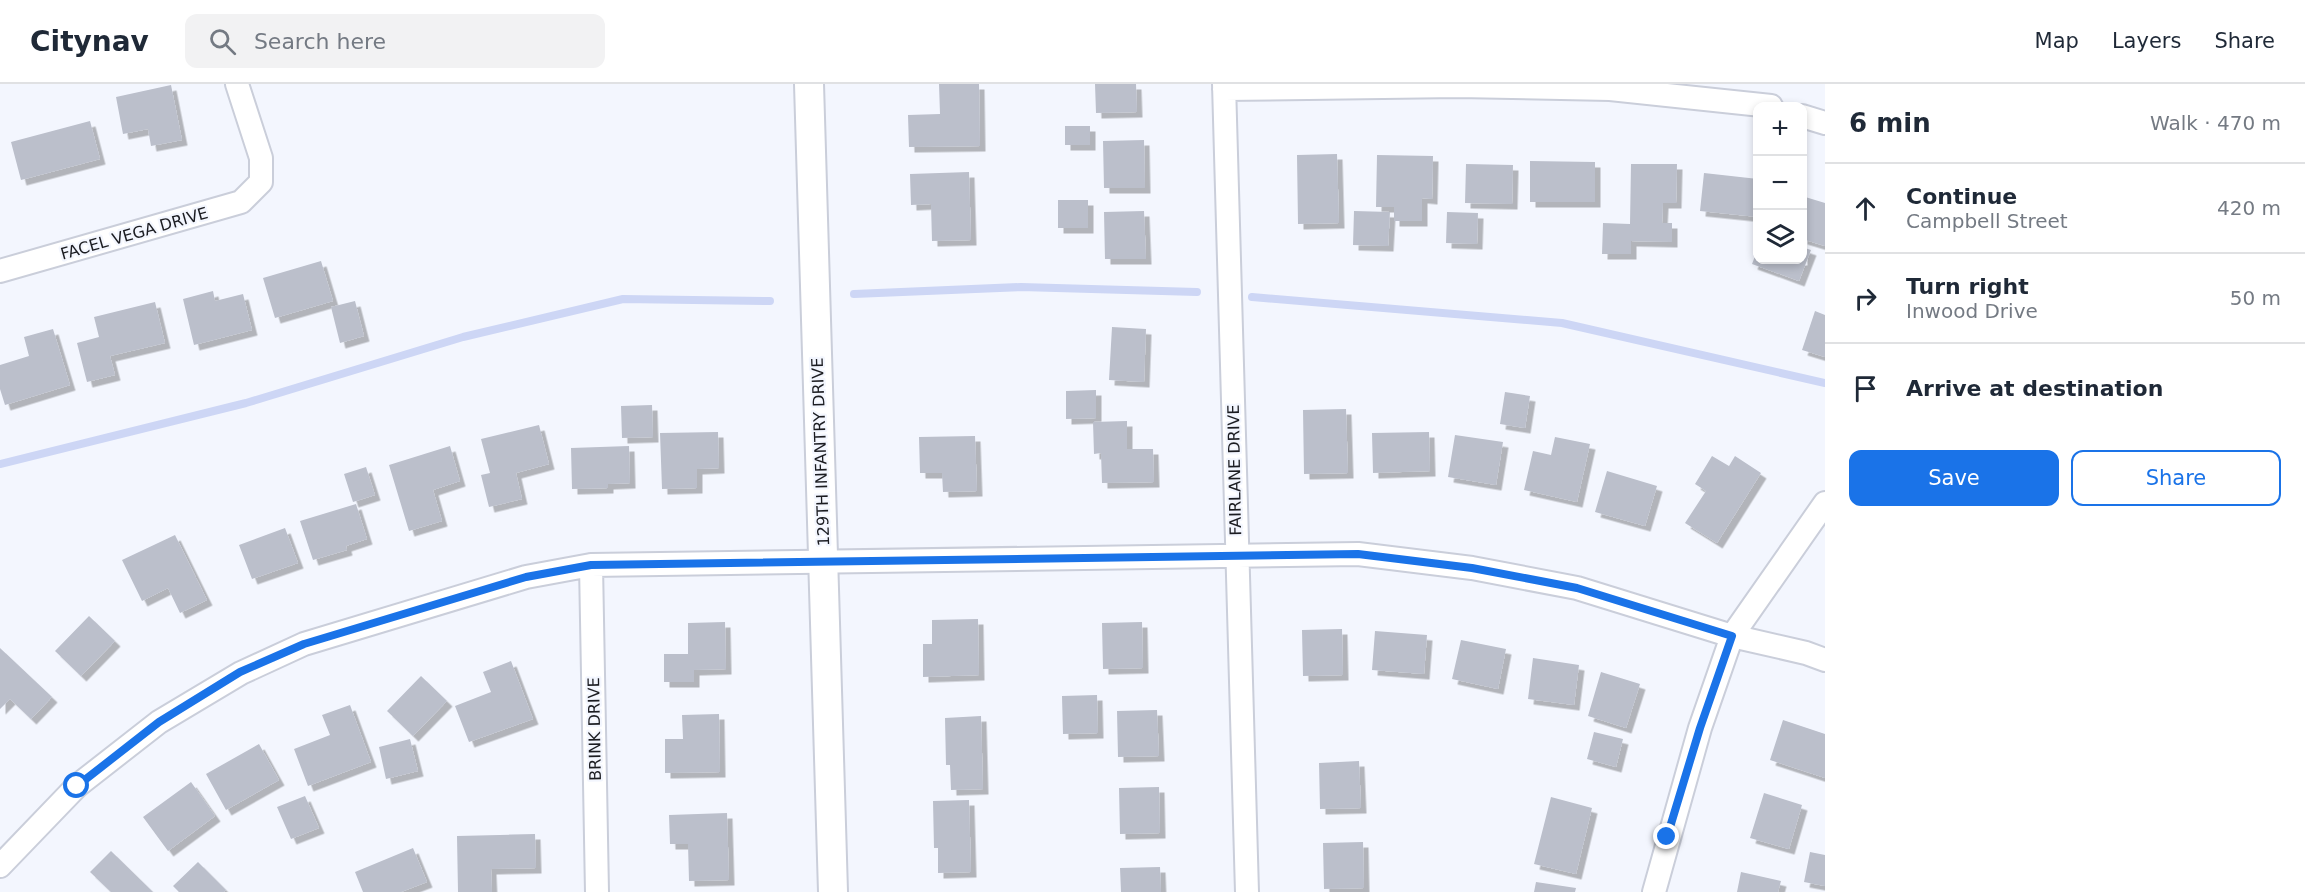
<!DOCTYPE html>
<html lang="en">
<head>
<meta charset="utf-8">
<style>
	body { margin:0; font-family:"DejaVu Sans",sans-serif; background:#f2f2f3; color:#1f2937 }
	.controls { position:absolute; right:18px; top:18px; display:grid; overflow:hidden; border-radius:12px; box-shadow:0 3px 9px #0003 }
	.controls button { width:54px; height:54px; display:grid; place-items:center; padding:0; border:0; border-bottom:2px solid #e0e1e3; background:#fff; color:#1f2937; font:30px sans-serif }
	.stop { position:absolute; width:18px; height:18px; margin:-14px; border:4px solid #1a73e8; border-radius:50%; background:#fff }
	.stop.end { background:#1a73e8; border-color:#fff; box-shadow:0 2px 6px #0008 }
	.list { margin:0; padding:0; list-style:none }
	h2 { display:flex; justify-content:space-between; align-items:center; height:78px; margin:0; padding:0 24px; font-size:26px }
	h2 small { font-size:20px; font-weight:400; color:#747a83 }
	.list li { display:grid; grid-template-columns:39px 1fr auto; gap:18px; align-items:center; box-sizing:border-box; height:90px; padding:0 24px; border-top:2px solid #e0e1e3 }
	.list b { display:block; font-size:22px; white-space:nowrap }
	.list p { margin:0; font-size:20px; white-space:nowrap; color:#747a83 }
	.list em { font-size:20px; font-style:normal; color:#747a83 }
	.actions { display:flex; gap:12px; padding:18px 24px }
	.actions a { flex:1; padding:14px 0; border:2px solid #1a73e8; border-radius:12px; text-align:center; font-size:21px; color:#1a73e8 }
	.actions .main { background:#1a73e8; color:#fff }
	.icon { flex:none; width:33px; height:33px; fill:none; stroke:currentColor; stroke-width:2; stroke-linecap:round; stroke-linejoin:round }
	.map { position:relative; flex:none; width:1825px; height:808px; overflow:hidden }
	header { display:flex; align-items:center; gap:36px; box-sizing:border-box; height:84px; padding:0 30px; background:#fff; border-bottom:2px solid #e0e1e3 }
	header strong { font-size:28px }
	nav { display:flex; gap:33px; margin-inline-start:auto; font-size:21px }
	.search { width:420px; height:54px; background:#f2f2f3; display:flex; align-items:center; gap:15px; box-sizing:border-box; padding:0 21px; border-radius:12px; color:#747a83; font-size:22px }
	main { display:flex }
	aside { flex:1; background:#fff }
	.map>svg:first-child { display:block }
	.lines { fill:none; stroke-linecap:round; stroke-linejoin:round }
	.stream { stroke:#cdd6f5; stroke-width:8 }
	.building { fill:#bbbfcb; filter:url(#shadow) }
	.minor-casing { stroke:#caceda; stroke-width:26 }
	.tertiary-casing { stroke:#caceda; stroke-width:32 }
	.minor { stroke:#fff; stroke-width:22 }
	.tertiary { stroke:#fff; stroke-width:28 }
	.route { stroke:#1a73e8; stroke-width:8 }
	.labels { text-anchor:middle; stroke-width:4.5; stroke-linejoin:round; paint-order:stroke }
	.street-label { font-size:16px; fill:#1b1c21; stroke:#f3f6fe }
</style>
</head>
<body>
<header>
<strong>Citynav</strong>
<div class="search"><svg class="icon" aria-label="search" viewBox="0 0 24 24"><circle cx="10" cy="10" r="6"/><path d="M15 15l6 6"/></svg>Search here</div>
<nav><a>Map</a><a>Layers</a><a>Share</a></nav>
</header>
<main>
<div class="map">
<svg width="1825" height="808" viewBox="0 0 1825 808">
	<defs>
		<filter id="shadow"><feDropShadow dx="5.5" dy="5.5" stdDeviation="0" flood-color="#0004"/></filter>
	</defs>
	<rect width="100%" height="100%" fill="#f3f6fe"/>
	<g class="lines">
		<!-- stream -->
		<path class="stream" d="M 854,210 L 1021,203 L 1197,208
			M 1252,213 L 1562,239 L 1825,299
			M 0,380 L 246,319 L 463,253 L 623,215 L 770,217"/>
	</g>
	<!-- building -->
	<path class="building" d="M 939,0 L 979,0 L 980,62 L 909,63 L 908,31 L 940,30 Z
		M 1095,0 L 1136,0 L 1137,28 L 1096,29 Z
		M 171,1 L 182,56 L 151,62 L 148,45 L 123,50 L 116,13 Z
		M 90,37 L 100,75 L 21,96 L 11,58 Z
		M 1065,42 L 1090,42 L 1090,61 L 1065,61 Z
		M 1144,56 L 1145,104 L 1104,104 L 1103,57 Z
		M 1337,70 L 1339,139 L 1298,140 L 1297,71 Z
		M 1377,71 L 1433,72 L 1432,115 L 1422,114 L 1422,137 L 1394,137 L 1394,123 L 1376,123 Z
		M 1530,77 L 1595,78 L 1595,118 L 1530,118 Z
		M 1466,80 L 1513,81 L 1512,120 L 1465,119 Z
		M 1631,80 L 1677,80 L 1676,119 L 1663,119 L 1662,139 L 1672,139 L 1672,158 L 1631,157 L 1631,170 L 1602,170 L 1603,139 L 1630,140 Z
		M 969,88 L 971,156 L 932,157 L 931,120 L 911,121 L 910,90 Z
		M 1704,89 L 1758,95 L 1758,133 L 1700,127 Z
		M 1802,112 L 1825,119 L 1825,162 L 1802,155 Z
		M 1058,116 L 1088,116 L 1088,144 L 1058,144 Z
		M 1144,127 L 1146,175 L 1105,175 L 1104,128 Z
		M 1354,127 L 1390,128 L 1388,162 L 1353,161 Z
		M 1447,128 L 1478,129 L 1477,160 L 1446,159 Z
		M 1802,163 L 1811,166 L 1799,197 L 1752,180 L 1757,167 L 1758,176 L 1802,176 Z
		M 321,177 L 333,217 L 275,234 L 263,194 Z
		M 213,207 L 215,217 L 243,210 L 252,246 L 194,261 L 183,215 Z
		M 355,217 L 364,252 L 340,259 L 331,223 Z
		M 155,218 L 165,259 L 110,272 L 115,291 L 87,298 L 77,259 L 99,253 L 94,233 Z
		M 1815,227 L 1825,231 L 1825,273 L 1802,266 Z
		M 1112,243 L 1146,245 L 1144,298 L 1109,296 Z
		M 53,245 L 70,301 L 5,321 L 0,305 L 0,281 L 29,272 L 24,253 Z
		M 1096,306 L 1096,334 L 1066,335 L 1066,307 Z
		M 1505,308 L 1530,312 L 1525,344 L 1500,340 Z
		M 652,321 L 653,353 L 622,354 L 621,322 Z
		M 1346,325 L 1348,389 L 1304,390 L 1303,326 Z
		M 1127,337 L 1127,365 L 1153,365 L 1154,398 L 1102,399 L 1101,369 L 1094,370 L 1093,338 Z
		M 539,341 L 549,380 L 516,389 L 522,415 L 489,423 L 481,391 L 490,389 L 481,355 Z
		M 718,348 L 719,384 L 697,385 L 697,404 L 662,405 L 660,349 Z
		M 1429,348 L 1430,387 L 1373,389 L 1372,349 Z
		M 1455,351 L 1503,358 L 1496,401 L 1448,393 Z
		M 975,352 L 977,407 L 943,408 L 942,389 L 920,389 L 919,353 Z
		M 1555,353 L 1590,360 L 1577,418 L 1524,406 L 1533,367 L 1551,371 Z
		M 450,362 L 460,397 L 433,406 L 442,437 L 409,447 L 389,381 Z
		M 629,362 L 630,399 L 608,400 L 608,404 L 572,405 L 571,364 Z
		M 1712,372 L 1729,382 L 1735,372 L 1761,389 L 1717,459 L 1685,439 L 1706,407 L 1695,400 Z
		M 366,383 L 375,411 L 353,418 L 344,390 Z
		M 1607,387 L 1657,402 L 1645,442 L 1595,428 Z
		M 356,420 L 367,455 L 346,462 L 347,466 L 313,476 L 300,437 Z
		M 285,444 L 298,479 L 252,495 L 239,461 Z
		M 175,451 L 207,516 L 180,529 L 168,504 L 142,517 L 122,476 Z
		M 89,532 L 115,557 L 81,592 L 55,567 Z
		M 978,535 L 979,591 L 923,593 L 923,560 L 932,560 L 932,536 Z
		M 725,538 L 726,585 L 694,586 L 694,598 L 664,598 L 664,570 L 688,570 L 688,539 Z
		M 1142,538 L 1143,584 L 1103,585 L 1102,539 Z
		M 1342,545 L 1343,591 L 1303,592 L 1302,546 Z
		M 1375,547 L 1427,551 L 1424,590 L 1372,586 Z
		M 1461,556 L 1506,565 L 1498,605 L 1452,595 Z
		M 0,564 L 52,613 L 31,635 L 10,615 L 0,625 Z
		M 1533,574 L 1579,581 L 1574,621 L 1528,615 Z
		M 511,577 L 533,635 L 469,658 L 455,622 L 491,608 L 483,588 Z
		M 1601,588 L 1640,600 L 1626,644 L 1588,632 Z
		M 421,592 L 447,617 L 413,652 L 387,627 Z
		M 1097,611 L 1098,649 L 1063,650 L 1062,612 Z
		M 350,621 L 371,678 L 308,702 L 294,665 L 330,651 L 322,631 Z
		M 1157,626 L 1159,672 L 1118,673 L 1117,627 Z
		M 719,630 L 720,688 L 665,689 L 665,655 L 683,655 L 682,631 Z
		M 981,632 L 983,705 L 951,706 L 950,681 L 946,681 L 945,634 Z
		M 1783,636 L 1825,650 L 1825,694 L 1770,676 Z
		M 1594,648 L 1623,655 L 1616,683 L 1587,675 Z
		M 410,655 L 418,687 L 386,695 L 379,663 Z
		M 259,660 L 279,696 L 226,726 L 206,690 Z
		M 1359,677 L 1361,724 L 1320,725 L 1319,679 Z
		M 191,698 L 215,732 L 168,767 L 143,733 Z
		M 1159,703 L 1160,749 L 1120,750 L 1119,704 Z
		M 1764,709 L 1802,721 L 1789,765 L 1750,754 Z
		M 305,712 L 319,744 L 291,755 L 277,723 Z
		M 1551,713 L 1592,724 L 1576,790 L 1534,780 Z
		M 969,716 L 971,788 L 938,789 L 938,764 L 934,764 L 933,717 Z
		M 727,729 L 729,796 L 689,797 L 688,760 L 670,760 L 669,731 Z
		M 535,750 L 536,784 L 491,785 L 492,808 L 458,808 L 457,752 Z
		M 1363,758 L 1364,804 L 1324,805 L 1323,759 Z
		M 413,764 L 427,798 L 401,808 L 363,808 L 355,788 Z
		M 111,767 L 153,808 L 111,808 L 90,788 Z
		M 1810,768 L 1825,771 L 1825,802 L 1804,798 Z
		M 198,778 L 226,806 L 224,808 L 179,808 L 173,802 Z
		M 1160,783 L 1161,808 L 1121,808 L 1120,784 Z
		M 1741,788 L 1781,797 L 1778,808 L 1737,808 Z
		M 1536,798 L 1576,804 L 1575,808 L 1534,808 Z"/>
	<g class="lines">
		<!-- minor casing -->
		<g class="minor-casing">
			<path id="minor" d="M 1224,0 L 1247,808
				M 1224,5 L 1458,2 L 1610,5 L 1771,22
				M 1802,32 L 1825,39
				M 0,187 L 241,118 L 261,98 L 261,74 L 237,0
				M 591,481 L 597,808
				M 0,782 L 77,702 L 159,638 L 241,589 L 304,560 L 526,493 L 591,481 L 1358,470 L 1472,484 L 1577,504 L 1732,552 L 1806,569 L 1825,576
				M 1654,808 L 1700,644 L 1732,552 L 1825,419"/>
		</g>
		<!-- tertiary casing -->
		<g class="tertiary-casing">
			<path id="tertiary" d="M 809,0 L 833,808"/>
		</g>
		<!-- minor -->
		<use href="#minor" class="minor"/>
		<!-- tertiary -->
		<use href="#tertiary" class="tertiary"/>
	</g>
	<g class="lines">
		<!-- route -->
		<path class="route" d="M 77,702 L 159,638 L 240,588 L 304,560 L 526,493 L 591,481 L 1358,470 L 1472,484 L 1577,504 L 1732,552 L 1700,644 L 1667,753"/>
	</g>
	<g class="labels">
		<!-- street labels -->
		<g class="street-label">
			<text transform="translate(134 149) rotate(-16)" y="6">FACEL VEGA DRIVE</text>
			<text transform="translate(820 368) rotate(-92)" y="6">129TH INFANTRY DRIVE</text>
			<text transform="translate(1234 386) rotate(-91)" y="6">FAIRLANE DRIVE</text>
			<text transform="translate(594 645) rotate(-91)" y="6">BRINK DRIVE</text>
		</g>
	</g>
</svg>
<div class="controls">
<button>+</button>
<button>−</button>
<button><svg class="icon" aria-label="layers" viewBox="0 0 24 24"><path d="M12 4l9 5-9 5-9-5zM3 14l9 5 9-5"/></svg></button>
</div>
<div class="stop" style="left:77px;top:702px"></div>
<div class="stop end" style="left:1667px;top:753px"></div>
</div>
<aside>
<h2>6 min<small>Walk · 470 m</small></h2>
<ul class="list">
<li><svg class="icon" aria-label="ahead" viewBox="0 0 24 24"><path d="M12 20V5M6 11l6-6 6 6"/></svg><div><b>Continue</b><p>Campbell Street</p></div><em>420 m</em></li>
<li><svg class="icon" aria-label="right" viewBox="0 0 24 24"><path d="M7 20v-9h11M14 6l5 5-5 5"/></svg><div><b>Turn right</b><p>Inwood Drive</p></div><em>50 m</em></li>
<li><svg class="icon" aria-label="arrive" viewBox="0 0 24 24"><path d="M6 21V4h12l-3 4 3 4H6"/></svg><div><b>Arrive at destination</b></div></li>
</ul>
<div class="actions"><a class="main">Save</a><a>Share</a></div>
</aside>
</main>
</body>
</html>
